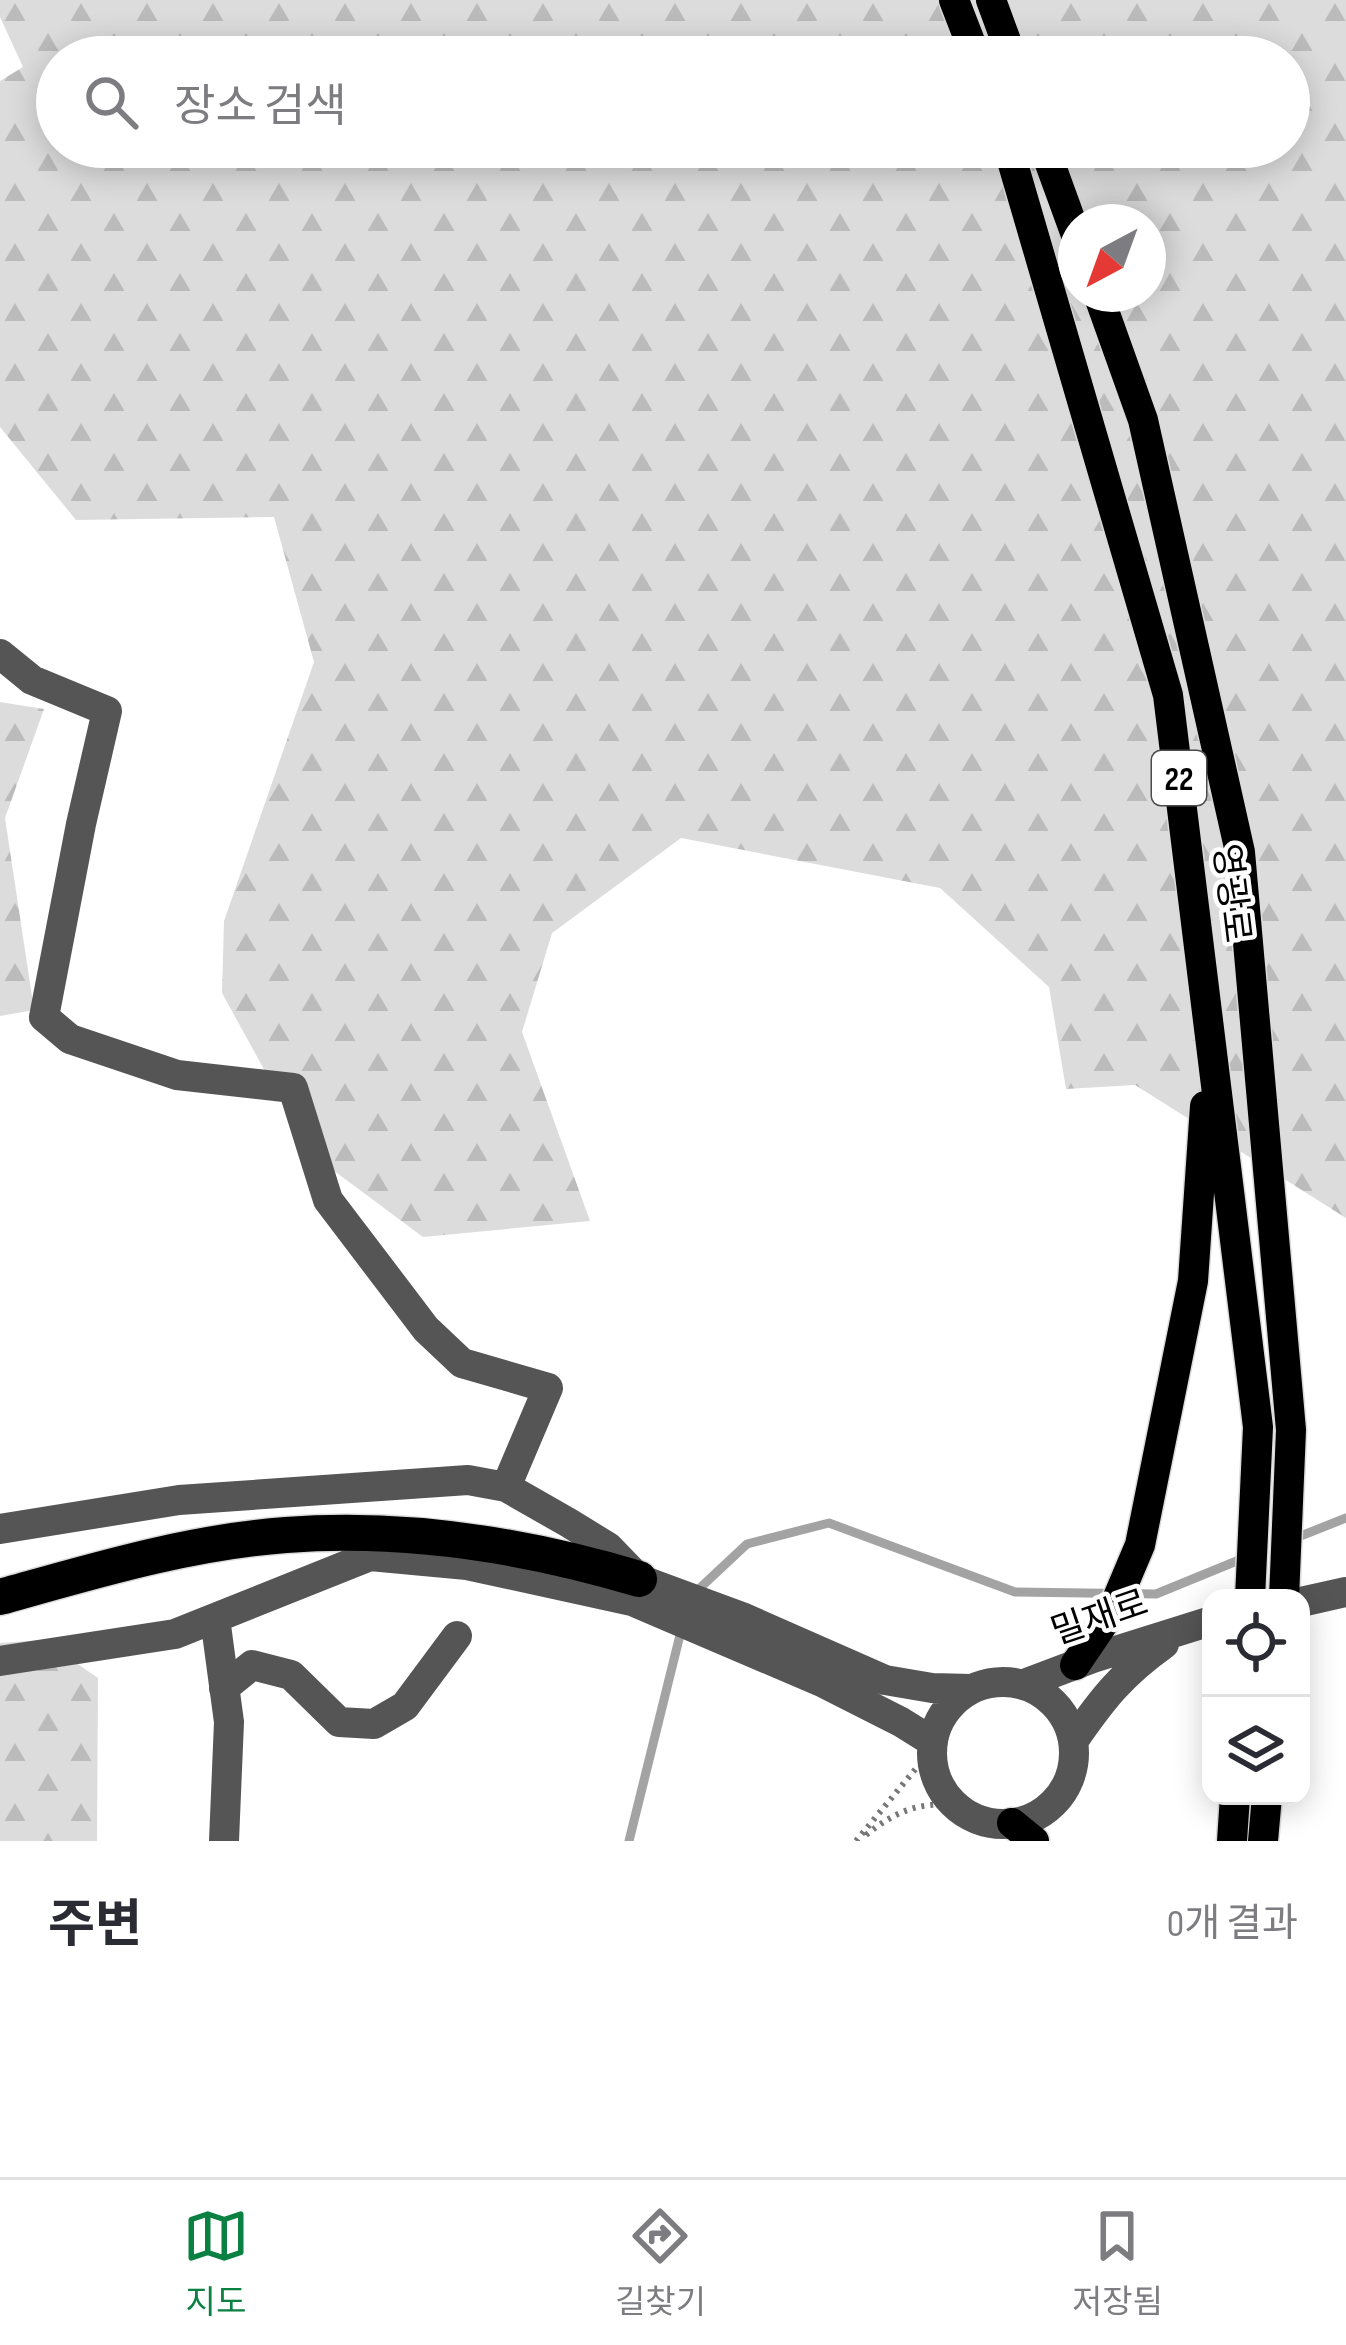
<!DOCTYPE html>
<html lang="ko">
<head>
<meta charset="utf-8">
<style>
	body { margin:0; font-family:"Sofia Sans Condensed","Noto Sans KR",sans-serif; background:#f7f7f7; color:#2b2b33 }
	.controls { position:absolute; right:36px; bottom:36px; display:grid; overflow:hidden; border-radius:24px; box-shadow:0 6px 30px #0003 }
	.controls button { width:108px; height:108px; display:grid; place-items:center; padding:0; border:0; border-bottom:3px solid #e1e1e2; background:#fff; color:#2b2b33; font:60px sans-serif }
	.compass { position:absolute; left:1058px; top:204px; width:108px; height:108px; border-radius:50%; background:#fff; box-shadow:0 6px 30px #0003; rotate:221deg }
	.list { margin:0; padding:0; list-style:none }
	h2 { display:flex; justify-content:space-between; align-items:center; height:156px; margin:0; padding:0 48px; font-size:51px }
	h2 small { font-size:39px; font-weight:400; color:#7c7c81 }
	.icon { flex:none; width:66px; height:66px; fill:none; stroke:currentColor; stroke-width:2; stroke-linecap:round; stroke-linejoin:round }
	.map { position:relative; flex:none; width:1346px; height:1841px; overflow:hidden }
	.search { position:absolute; background:#fff; box-shadow:0 6px 30px #0003; left:36px; right:36px; top:36px; height:132px; display:flex; align-items:center; gap:30px; box-sizing:border-box; padding:0 42px; border-radius:66px; color:#7c7c81; font-size:45px }
	.sheet { height:336px; background:#fff }
	nav { display:flex; justify-content:space-around; align-items:center; box-sizing:border-box; height:168px; border-top:3px solid #e1e1e2; background:#fff; font-size:33px; color:#7c7c81 }
	nav a { display:grid; justify-items:center; gap:6px }
	nav .on { color:#0b8043 }
	.map>svg:first-child { display:block }
	.forest { fill:url(#forest-firs); fill-rule:evenodd }
	.lines { fill:none; stroke-linecap:round; stroke-linejoin:round }
	.stream { stroke:#a3a3a3; stroke-width:9 }
	.major-casing { stroke:#dbdbdb; stroke-width:33 }
	.highway-casing { stroke:#dbdbdb; stroke-width:39 }
	.path { stroke:#777; stroke-width:6; stroke-dasharray:3 6; stroke-linecap:butt }
	.minor { stroke:#555; stroke-width:30 }
	.major { stroke:#000; stroke-width:30 }
	.highway { stroke:#000; stroke-width:36 }
	.labels { text-anchor:middle; stroke-width:9; stroke-linejoin:round; paint-order:stroke }
	.shield { fill:#fff; stroke:#4c4c4c; stroke-width:3 }
	.shield-label { font-size:33px; font-weight:bold; fill:#000 }
	.street-label { font-size:36px; fill:#000; stroke:#fff }
</style>
</head>
<body>
<div class="map">
<svg width="1346" height="1841" viewBox="0 0 1346 1841">
	<defs>
		<pattern id="forest-firs" width="22" height="20" patternUnits="userSpaceOnUse" patternTransform="scale(3)"><rect width="22" height="20" fill="#dcdcdc"/><path d="M5 1l3.5 6h-7zM16 11l3.5 6h-7z" fill="#bbb"/></pattern>
	</defs>
	<rect width="100%" height="100%" fill="#fff"/>
	<!-- forest -->
	<path class="forest" d="M 0,0 L 1346,0 L 1346,1218 L 1135,1085 L 1066,1089 L 1049,987 L 940,888 L 681,838 L 552,933 L 522,1032 L 590,1221 L 423,1237 L 310,1153 L 222,993 L 224,921 L 314,662 L 274,517 L 76,520 L 0,427 L 0,81 L 23,67 L 0,17 ZM 57,57 L 1289,57 L 1289,147 L 57,147 ZM 1076,222 L 1148,222 L 1148,294 L 1076,294 Z
		M 0,702 L 44,709 L 5,818 L 34,1010 L 0,1016 Z
		M 43,1640 L 98,1678 L 97,1841 L 0,1841 L 0,1643 Z"/>
	<g class="lines">
		<!-- stream -->
		<path class="stream" d="M 1293,1539 L 1346,1518
			M 698,1594 L 701,1587 L 747,1544 L 829,1523 L 1015,1592 L 1156,1594 L 1244,1558
			M 629,1841 L 681,1631"/>
		<!-- major casing -->
		<g class="major-casing">
			<path id="major" d="M 954,0 L 976,57
				M 991,0 L 1012,57
				M 1008,147 L 1168,695 L 1258,1427 L 1250,1598
				M 1044,147 L 1076,235
				M 1098,294 L 1143,420 L 1240,852 L 1291,1430 L 1284,1598
				M 1075,1665 L 1113,1609 L 1140,1545 L 1193,1281 L 1205,1106
				M 1012,1823 L 1034,1841
				M 1232,1841 L 1235,1796
				M 1263,1841 L 1267,1796"/>
		</g>
		<!-- highway casing -->
		<g class="highway-casing">
			<path id="highway" d="M 0,1597 C 93,1571 189,1542 286,1535 C 405,1526 525,1545 639,1579"/>
		</g>
		<!-- path -->
		<path class="path" d="M 866,1835 C 894,1812 918,1802 955,1805
			M 856,1841 L 918,1766"/>
		<!-- minor -->
		<path class="minor" d="M 0,654 L 32,680 L 107,711 L 81,824 L 44,1017 L 70,1039 L 177,1075 L 293,1088 L 328,1200 L 426,1329 L 462,1363 L 548,1388 L 506,1487
			M 0,1529 L 179,1500 L 468,1480 L 506,1487 L 569,1523 L 608,1547 L 639,1579 L 742,1617 L 885,1680 L 932,1688 L 971,1689
			M 1301,1602 L 1346,1592
			M 215,1618 L 229,1722 L 224,1841
			M 0,1661 L 175,1634 L 370,1556 L 467,1565 L 632,1601 L 824,1683 L 901,1722 L 933,1742
			M932 1753a71 71 0 1 1 142 0a71 71 0 1 1-142 0Z
			M 1024,1684 L 1093,1658 L 1211,1621
			M 224,1688 L 252,1665 L 291,1675 L 339,1722 L 374,1724 L 405,1706 L 457,1636
			M 1074,1740 C 1103,1698 1122,1674 1164,1644"/>
		<!-- major -->
		<use href="#major" class="major"/>
		<!-- highway -->
		<use href="#highway" class="highway"/>
	</g>
	<g class="labels">
		<!-- shield labels -->
		<rect class="shield" x="1152" y="751" width="54" height="54" rx="9"/>
		<g class="shield-label">
			<text x="1179" y="790">22</text>
		</g>
		<!-- street labels -->
		<g class="street-label">
			<text transform="translate(1233 893) rotate(83)" y="13">영광로</text>
			<text transform="translate(1099 1616) rotate(-19)" y="13">밀재로</text>
		</g>
	</g>
</svg>
<div class="controls">
<button><svg class="icon" aria-label="locate" viewBox="0 0 24 24"><circle cx="12" cy="12" r="6"/><path d="M12 2v4M12 18v4M2 12h4M18 12h4"/></svg></button>
<button><svg class="icon" aria-label="layers" viewBox="0 0 24 24"><path d="M12 4l9 5-9 5-9-5zM3 14l9 5 9-5"/></svg></button>
</div>
<svg class="compass" viewBox="-18 -18 36 36"><path d="M0-13l5 13h-10z" fill="#e53935"/><path d="M0 13l5-13h-10z" fill="#7c7c81"/></svg>
<div class="search"><svg class="icon" aria-label="search" viewBox="0 0 24 24"><circle cx="10" cy="10" r="6"/><path d="M15 15l6 6"/></svg>장소 검색</div>
</div>
<section class="sheet">
<h2>주변<small>0개 결과</small></h2>
<ul class="list">
</ul>
</section>
<nav>
<a class="on"><svg class="icon" aria-label="map" viewBox="0 0 24 24"><path d="M3 6l6-2 6 2 6-2v14l-6 2-6-2-6 2zM9 4v14M15 6v14"/></svg>지도</a>
<a><svg class="icon" aria-label="directions" viewBox="0 0 24 24"><path d="M12 3l9 9-9 9-9-9zM9 14v-3h6M13 9l2 2-2 2"/></svg>길찾기</a>
<a><svg class="icon" aria-label="saved" viewBox="0 0 24 24"><path d="M7 4h10v16l-5-4-5 4z"/></svg>저장됨</a>
</nav>
</body>
</html>
